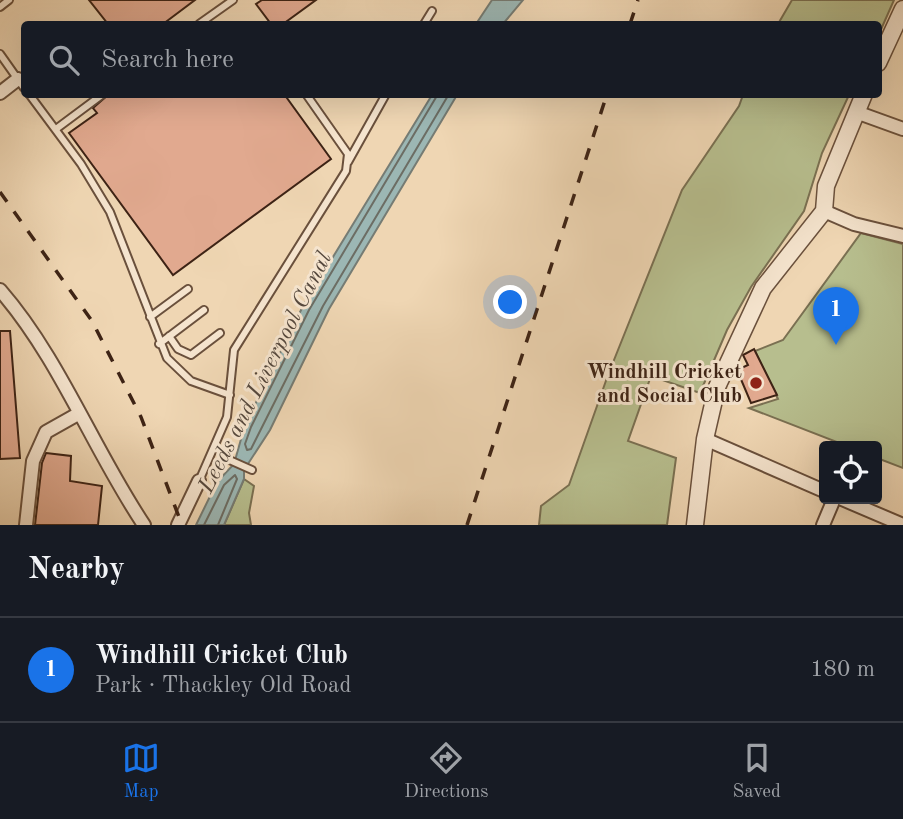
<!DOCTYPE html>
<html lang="en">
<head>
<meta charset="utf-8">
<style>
	body { margin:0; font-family:"Old Standard TT",serif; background:#242831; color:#f1f3f6 }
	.controls { position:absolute; right:21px; bottom:21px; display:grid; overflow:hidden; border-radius:7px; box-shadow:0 7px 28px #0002 }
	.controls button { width:63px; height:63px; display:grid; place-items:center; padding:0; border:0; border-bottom:2px solid #363941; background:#171b24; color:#f1f3f6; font:35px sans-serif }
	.you { position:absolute; left:511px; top:303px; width:24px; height:24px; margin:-18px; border:5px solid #fff; border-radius:50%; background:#1a73e8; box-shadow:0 0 0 10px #1a73e833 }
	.badge { display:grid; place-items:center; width:46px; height:46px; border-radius:50%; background:#1a73e8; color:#fff; font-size:23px; font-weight:700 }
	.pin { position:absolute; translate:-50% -58px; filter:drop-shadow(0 2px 4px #0008) }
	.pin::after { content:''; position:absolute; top:37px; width:24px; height:21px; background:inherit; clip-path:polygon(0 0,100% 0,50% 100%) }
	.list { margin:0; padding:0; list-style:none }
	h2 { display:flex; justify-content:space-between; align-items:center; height:91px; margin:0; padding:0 28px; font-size:30px }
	h2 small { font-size:23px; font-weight:400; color:#9ea1a6 }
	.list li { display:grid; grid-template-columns:46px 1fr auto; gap:21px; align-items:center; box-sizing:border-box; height:105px; padding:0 28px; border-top:2px solid #363941 }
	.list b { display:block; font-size:26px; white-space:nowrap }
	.list p { margin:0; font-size:23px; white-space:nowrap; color:#9ea1a6 }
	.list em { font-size:23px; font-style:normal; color:#9ea1a6 }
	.icon { flex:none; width:38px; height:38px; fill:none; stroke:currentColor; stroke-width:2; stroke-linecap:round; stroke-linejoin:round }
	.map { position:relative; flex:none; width:903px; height:525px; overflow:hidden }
	.search { position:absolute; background:#171b24; box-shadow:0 7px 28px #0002; left:21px; right:21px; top:21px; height:77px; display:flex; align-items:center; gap:18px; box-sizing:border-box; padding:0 24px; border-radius:7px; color:#9ea1a6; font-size:26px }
	.sheet { height:196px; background:#171b24 }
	nav { display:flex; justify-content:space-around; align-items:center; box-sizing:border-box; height:98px; border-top:2px solid #363941; background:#171b24; font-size:19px; color:#9ea1a6 }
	nav a { display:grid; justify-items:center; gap:4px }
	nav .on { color:#1a73e8 }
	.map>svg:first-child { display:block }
	.green { fill:#b7be8e; stroke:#7a7052; stroke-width:2 }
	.water { fill:#9cb7b4; stroke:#767c74; stroke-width:2 }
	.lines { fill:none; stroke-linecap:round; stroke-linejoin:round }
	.shore { stroke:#6c6d64; stroke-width:2 }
	.building { fill:#e1a98f; stroke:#3d2315; stroke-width:2 }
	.service-casing { stroke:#6a503c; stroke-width:10 }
	.minor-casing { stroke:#6a503c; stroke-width:16 }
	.tertiary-casing { stroke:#6a503c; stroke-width:19 }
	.service { stroke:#f5e4ce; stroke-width:6 }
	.minor { stroke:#f5e4ce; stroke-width:12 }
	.tertiary { stroke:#f5e4ce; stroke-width:16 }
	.rail { stroke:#3d2315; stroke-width:3.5; stroke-dasharray:12 12; stroke-linecap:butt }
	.poi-dot { fill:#8f2418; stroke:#f5e4ce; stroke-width:2.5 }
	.labels { text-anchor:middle; stroke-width:6; stroke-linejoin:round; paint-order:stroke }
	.poi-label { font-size:21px; font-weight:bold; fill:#3d2315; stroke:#f5e4ce; text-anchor:end }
	.water-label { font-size:23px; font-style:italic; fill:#55483d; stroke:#f5e4ce }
</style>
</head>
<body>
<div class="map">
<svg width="903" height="525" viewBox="0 0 903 525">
	<rect width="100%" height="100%" fill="#efd6b3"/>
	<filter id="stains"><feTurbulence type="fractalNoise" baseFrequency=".00286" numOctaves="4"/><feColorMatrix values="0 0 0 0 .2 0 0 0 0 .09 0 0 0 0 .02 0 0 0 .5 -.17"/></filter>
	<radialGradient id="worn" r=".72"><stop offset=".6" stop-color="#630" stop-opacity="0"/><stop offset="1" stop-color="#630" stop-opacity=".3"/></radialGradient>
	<!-- green -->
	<path class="green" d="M 792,0 L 894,0 L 879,34 L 878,24 L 778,24 Z
		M 743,95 L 849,95 L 822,153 L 804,211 L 751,287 L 727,330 L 700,393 L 651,376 L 628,441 L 676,458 L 667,525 L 539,525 L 541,506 L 569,485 L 608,375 L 682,190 L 739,106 Z
		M 861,233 L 903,244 L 903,468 L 877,458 L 877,446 L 847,446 L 749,408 L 778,399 L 755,351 L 783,340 Z
		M 244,479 L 254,486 L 249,513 L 251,525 L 224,525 Z"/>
	<!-- water -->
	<path class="water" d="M 492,0 L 523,0 L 503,24 L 476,24 Z
		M 432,95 L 457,95 L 329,309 L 270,430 L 244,470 L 244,479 L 224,525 L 196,525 L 217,482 L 234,464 L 245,425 L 303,306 Z"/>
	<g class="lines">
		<!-- shore -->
		<path class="shore" d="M 438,94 L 309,310 L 251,427 L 245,444 L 247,450 L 251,449 L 323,306 L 449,94
			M 204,525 L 224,485 L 235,475 L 237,479 L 218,525"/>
	</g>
	<!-- building -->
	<path class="building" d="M 89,0 L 195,0 L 163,24 L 108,24 Z
		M 262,0 L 316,0 L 283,24 L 271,24 L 256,4 Z
		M 109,94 L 284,94 L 331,159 L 173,275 L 69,133 L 97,113 L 93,108 Z
		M 0,331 L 10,331 L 20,458 L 0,459 Z
		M 754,349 L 777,395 L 751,403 L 737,370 L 748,365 L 743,355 Z
		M 46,453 L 71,456 L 70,481 L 102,486 L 98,525 L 35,525 L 42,463 Z"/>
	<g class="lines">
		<!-- service casing -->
		<g class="service-casing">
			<path id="service" d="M 0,7 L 9,0
				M 199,24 L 233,0
				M 424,24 L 432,11
				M 0,54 L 24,88
				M 29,94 L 81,164 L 110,212 L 167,358 L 191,381 L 230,395
				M 56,129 L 103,94
				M 348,162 L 386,94
				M 150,317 L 188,289
				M 169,336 L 178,349 L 191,355 L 220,333
				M 159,344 L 204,310
				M 225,458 L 252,470
				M 199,481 L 227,417 L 234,350 L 346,171 L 348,154 L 306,94"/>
		</g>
		<!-- minor casing -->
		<g class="minor-casing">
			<path id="minor" d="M 0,93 L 18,79
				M 856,112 L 903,129
				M 824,211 L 854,224 L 903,236
				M 0,290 C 60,359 93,449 144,525
				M 705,439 L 824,491
				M 842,499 L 903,525
				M 26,525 L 33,461 L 46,432 L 78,414
				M 178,525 L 199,481
				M 823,525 L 834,499"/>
		</g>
		<!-- tertiary casing -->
		<g class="tertiary-casing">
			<path id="tertiary" d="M 878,63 L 903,9
				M 695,525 L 705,439 L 717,387 L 763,288 L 824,211 L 826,186 L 864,94"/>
		</g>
		<!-- service -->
		<use href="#service" class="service"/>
		<!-- minor -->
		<use href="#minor" class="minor"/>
		<!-- tertiary -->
		<use href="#tertiary" class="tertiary"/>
		<!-- rail -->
		<path class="rail" d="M 630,24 L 638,0
			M 0,192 L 92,321 L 141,417 L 182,525
			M 467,525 L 607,94"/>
	</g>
	<!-- markers -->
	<circle class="poi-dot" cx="756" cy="383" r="7"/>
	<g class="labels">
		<!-- poi labels -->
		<g class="poi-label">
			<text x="742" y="378">Windhill Cricket<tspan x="742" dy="24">and Social Club</tspan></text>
		</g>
		<!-- water labels -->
		<g class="water-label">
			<text transform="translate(264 372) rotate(-63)" y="8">Leeds and Liverpool Canal</text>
		</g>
	</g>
	<rect width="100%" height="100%" filter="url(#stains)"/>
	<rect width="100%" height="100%" fill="url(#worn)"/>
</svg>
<div class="controls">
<button><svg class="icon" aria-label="locate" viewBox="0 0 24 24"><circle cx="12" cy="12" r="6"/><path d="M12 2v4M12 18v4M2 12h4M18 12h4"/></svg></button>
</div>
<div class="you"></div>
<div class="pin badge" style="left:836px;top:345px">1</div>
<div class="search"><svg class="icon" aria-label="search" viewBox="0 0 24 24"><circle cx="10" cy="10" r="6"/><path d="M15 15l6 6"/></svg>Search here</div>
</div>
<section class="sheet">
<h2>Nearby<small></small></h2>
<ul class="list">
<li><span class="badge">1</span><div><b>Windhill Cricket Club</b><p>Park · Thackley Old Road</p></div><em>180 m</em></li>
</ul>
</section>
<nav>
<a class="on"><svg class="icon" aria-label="map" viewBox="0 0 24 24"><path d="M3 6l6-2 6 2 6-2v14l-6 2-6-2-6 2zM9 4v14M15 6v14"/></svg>Map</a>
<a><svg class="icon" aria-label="directions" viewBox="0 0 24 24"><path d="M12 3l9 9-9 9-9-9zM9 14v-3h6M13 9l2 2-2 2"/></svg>Directions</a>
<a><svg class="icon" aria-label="saved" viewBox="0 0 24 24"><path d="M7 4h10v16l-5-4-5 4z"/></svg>Saved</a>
</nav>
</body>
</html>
